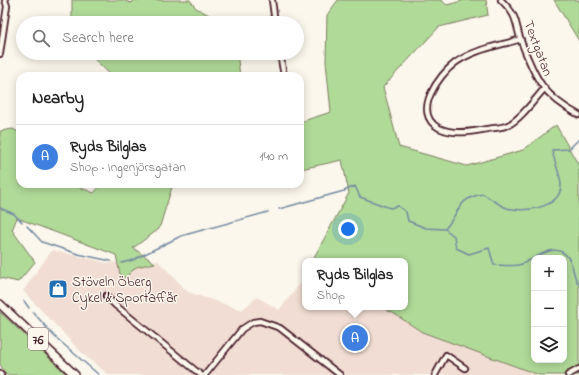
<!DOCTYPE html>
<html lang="en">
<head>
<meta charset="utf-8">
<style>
	body { margin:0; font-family:"Indie Flower",sans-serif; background:#f6f6f6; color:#222 }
	.controls { position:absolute; right:12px; bottom:12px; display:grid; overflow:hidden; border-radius:8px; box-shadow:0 2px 10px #0003 }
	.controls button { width:36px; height:36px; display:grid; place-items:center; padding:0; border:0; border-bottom:1px solid #e0e0e0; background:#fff; color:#222; font:20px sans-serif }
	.you { position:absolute; left:348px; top:229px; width:14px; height:14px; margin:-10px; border:3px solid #fff; border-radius:50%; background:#1a73e8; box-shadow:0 0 0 6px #1a73e833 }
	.badge { display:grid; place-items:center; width:26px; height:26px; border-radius:50%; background:#1f6fb2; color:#fff; font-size:13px; font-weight:700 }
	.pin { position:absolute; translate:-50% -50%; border:2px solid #fff; box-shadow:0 1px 4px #0006 }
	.popup { position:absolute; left:302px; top:258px; width:106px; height:52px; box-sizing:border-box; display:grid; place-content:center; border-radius:8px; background:#fff; filter:drop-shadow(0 1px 3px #0005); font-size:13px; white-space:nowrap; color:#767676 }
	.popup b { font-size:15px; color:#222 }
	.popup::after { content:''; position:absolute; left:50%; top:100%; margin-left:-8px; border:8px solid transparent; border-top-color:#fff }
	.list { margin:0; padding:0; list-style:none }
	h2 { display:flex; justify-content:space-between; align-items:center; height:52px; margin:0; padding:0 16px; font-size:17px }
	h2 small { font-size:13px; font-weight:400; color:#767676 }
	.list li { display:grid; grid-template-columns:26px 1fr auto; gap:12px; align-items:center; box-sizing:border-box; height:64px; padding:0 16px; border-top:1px solid #e0e0e0 }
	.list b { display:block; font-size:15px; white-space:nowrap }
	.list p { margin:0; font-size:13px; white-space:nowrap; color:#767676 }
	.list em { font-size:13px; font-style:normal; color:#767676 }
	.icon { flex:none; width:22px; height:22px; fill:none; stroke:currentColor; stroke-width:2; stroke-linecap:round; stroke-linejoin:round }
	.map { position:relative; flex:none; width:579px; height:375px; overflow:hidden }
	.search { position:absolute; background:#fff; box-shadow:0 2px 10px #0003; left:16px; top:16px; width:288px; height:44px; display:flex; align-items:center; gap:10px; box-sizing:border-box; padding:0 14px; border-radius:22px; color:#767676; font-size:15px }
	.panel { position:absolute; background:#fff; box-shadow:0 2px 10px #0003; left:16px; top:72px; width:288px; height:116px; border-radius:12px }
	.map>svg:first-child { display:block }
	.built { fill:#f1ddd3 }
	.green { fill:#b0da98; stroke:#7d7c62; fill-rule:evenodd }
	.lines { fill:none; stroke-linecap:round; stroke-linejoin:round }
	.stream { stroke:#748aa2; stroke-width:1.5 }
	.minor-casing { stroke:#4a1f2b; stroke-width:8 }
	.primary-casing { stroke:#4a1f2b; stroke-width:10 }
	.minor { stroke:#fbf7ec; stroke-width:4.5 }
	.primary { stroke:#fbf7ec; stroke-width:7 }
	.labels { text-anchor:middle; stroke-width:3; stroke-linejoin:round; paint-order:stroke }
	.shield { fill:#fbf7ec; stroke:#7f6065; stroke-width:1 }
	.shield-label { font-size:13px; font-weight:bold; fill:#4a1f2b }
	.street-label { font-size:14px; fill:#4a1f2b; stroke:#fbf7ec }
	.poi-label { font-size:14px; fill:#4a1f2b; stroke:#fbf7ec; text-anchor:start }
</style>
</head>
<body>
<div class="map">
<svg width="579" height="375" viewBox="0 0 579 375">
	<rect width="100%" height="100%" fill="#fbf7ec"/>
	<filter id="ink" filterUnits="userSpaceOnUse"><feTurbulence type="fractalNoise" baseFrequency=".025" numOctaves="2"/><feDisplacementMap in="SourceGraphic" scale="8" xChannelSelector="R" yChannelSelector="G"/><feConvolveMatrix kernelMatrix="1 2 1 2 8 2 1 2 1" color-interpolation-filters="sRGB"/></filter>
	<g filter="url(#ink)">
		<!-- built -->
		<path class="built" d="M 52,250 L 107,263 L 158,261 L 188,292 L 242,310 L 257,297 L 279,310 L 305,278 L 305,307 L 380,307 L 393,313 L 422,332 L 539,375 L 109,375 L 84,355 L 23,291 Z"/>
		<!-- green -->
		<path class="green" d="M 72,0 L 122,0 L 131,3 L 135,0 L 190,0 L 196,8 L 224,23 L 72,23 Z
			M 338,0 L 441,0 L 447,5 L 465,0 L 486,0 L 488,15 L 439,27 L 383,87 L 399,147 L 467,166 L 523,150 L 556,125 L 579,166 L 579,375 L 539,375 L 422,332 L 393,313 L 380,307 L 405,307 L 405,261 L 312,261 L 349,193 L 342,160 L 301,169 L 300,166 L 300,122 L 331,112 L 326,62 L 327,15 ZM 534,258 L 564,258 L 564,360 L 534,360 Z
			M 554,0 L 579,0 L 579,41 Z
			M 88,53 L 237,53 L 240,76 L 112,76 Z
			M 13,129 L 20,133 L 20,184 L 71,184 L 94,193 L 99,187 L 97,184 L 173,184 L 159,229 L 133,248 L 155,263 L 136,267 L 125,278 L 120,274 L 116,255 L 17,218 L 12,230 L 35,262 L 18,282 L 0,278 L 0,131 Z
			M 0,312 L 63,371 L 67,375 L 6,375 L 0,364 Z"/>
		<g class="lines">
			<!-- stream -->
			<path class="stream" d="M 0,208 L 14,214 L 22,222
				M 279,209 L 344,191 L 355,186 L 360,197 L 390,208 L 398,206 L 406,212 L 408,221 L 426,228 L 445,229 L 454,236 L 456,248 L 469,254 L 489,248 L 494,265 C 502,265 514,267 522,264 C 535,259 554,241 567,256 C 575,265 571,273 579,285
				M 27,226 L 42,242 L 78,254 L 111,261
				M 445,229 C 461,211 456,199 483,194 C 490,198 499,205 507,208 C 524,213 560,208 561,186 C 562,179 553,158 552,150 L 569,149 L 579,139
				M 122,263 L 133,260 L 181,236 L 268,212
				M 24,301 L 29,308
				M 33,312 L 54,336 L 99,375"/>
			<!-- minor casing -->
			<g class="minor-casing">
				<path id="minor" d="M 272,0 L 275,23
					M 501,0 C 519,18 514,20 521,41 C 535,78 543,96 579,115
					M 521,39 C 499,46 474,49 455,63 C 439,75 411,113 439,128 C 453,135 472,132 487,129 C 493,128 502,128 508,125 C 520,120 535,99 544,89
					M 280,53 L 284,76
					M 0,54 L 7,6 L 5,0
					M 106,296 L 115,305 L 201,375
					M 0,374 L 1,375
					M 205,375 L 242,329 L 253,322 L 260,321 L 280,328 L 340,375
					M 435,375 L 446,355 L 465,368
					M 568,375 L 579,369"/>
			</g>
			<!-- primary casing -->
			<g class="primary-casing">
				<path id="primary" d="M 0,304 L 75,375"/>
			</g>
			<!-- minor -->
			<use href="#minor" class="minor"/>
			<!-- primary -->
			<use href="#primary" class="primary"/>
		</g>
	</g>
	<!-- icons -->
	<defs>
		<g id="shop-square" transform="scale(1)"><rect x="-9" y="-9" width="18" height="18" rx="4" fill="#1f6fb2" stroke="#fbf7ec"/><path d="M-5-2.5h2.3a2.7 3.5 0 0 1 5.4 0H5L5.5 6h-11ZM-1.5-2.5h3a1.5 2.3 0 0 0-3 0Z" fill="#fff"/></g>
	</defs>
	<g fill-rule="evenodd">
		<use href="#shop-square" x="58" y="289"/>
	</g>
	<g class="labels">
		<!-- shield labels -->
		<rect class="shield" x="28" y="328" width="20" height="22" rx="3"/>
		<g class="shield-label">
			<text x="38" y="344">76</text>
		</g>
		<!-- street labels -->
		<g class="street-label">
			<text transform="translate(539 48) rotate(69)" y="5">Textgatan</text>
		</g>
		<!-- poi labels -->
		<g class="poi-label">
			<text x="72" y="286">Stöveln Öberg<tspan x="72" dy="16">Cykel &amp; Sportaffär</tspan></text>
		</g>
	</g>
</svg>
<div class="controls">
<button>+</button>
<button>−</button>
<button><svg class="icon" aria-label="layers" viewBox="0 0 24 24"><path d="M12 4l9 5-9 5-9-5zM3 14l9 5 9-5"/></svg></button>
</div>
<div class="you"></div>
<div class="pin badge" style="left:355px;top:338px;background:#3f7fe0">A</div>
<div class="popup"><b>Ryds Bilglas</b>Shop</div>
<div class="search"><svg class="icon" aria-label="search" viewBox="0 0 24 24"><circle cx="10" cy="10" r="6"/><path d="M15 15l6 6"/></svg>Search here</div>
<section class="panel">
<h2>Nearby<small></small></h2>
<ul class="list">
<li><span class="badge" style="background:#3f7fe0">A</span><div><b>Ryds Bilglas</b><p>Shop · Ingenjörsgatan</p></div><em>140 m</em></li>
</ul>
</section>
</div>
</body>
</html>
